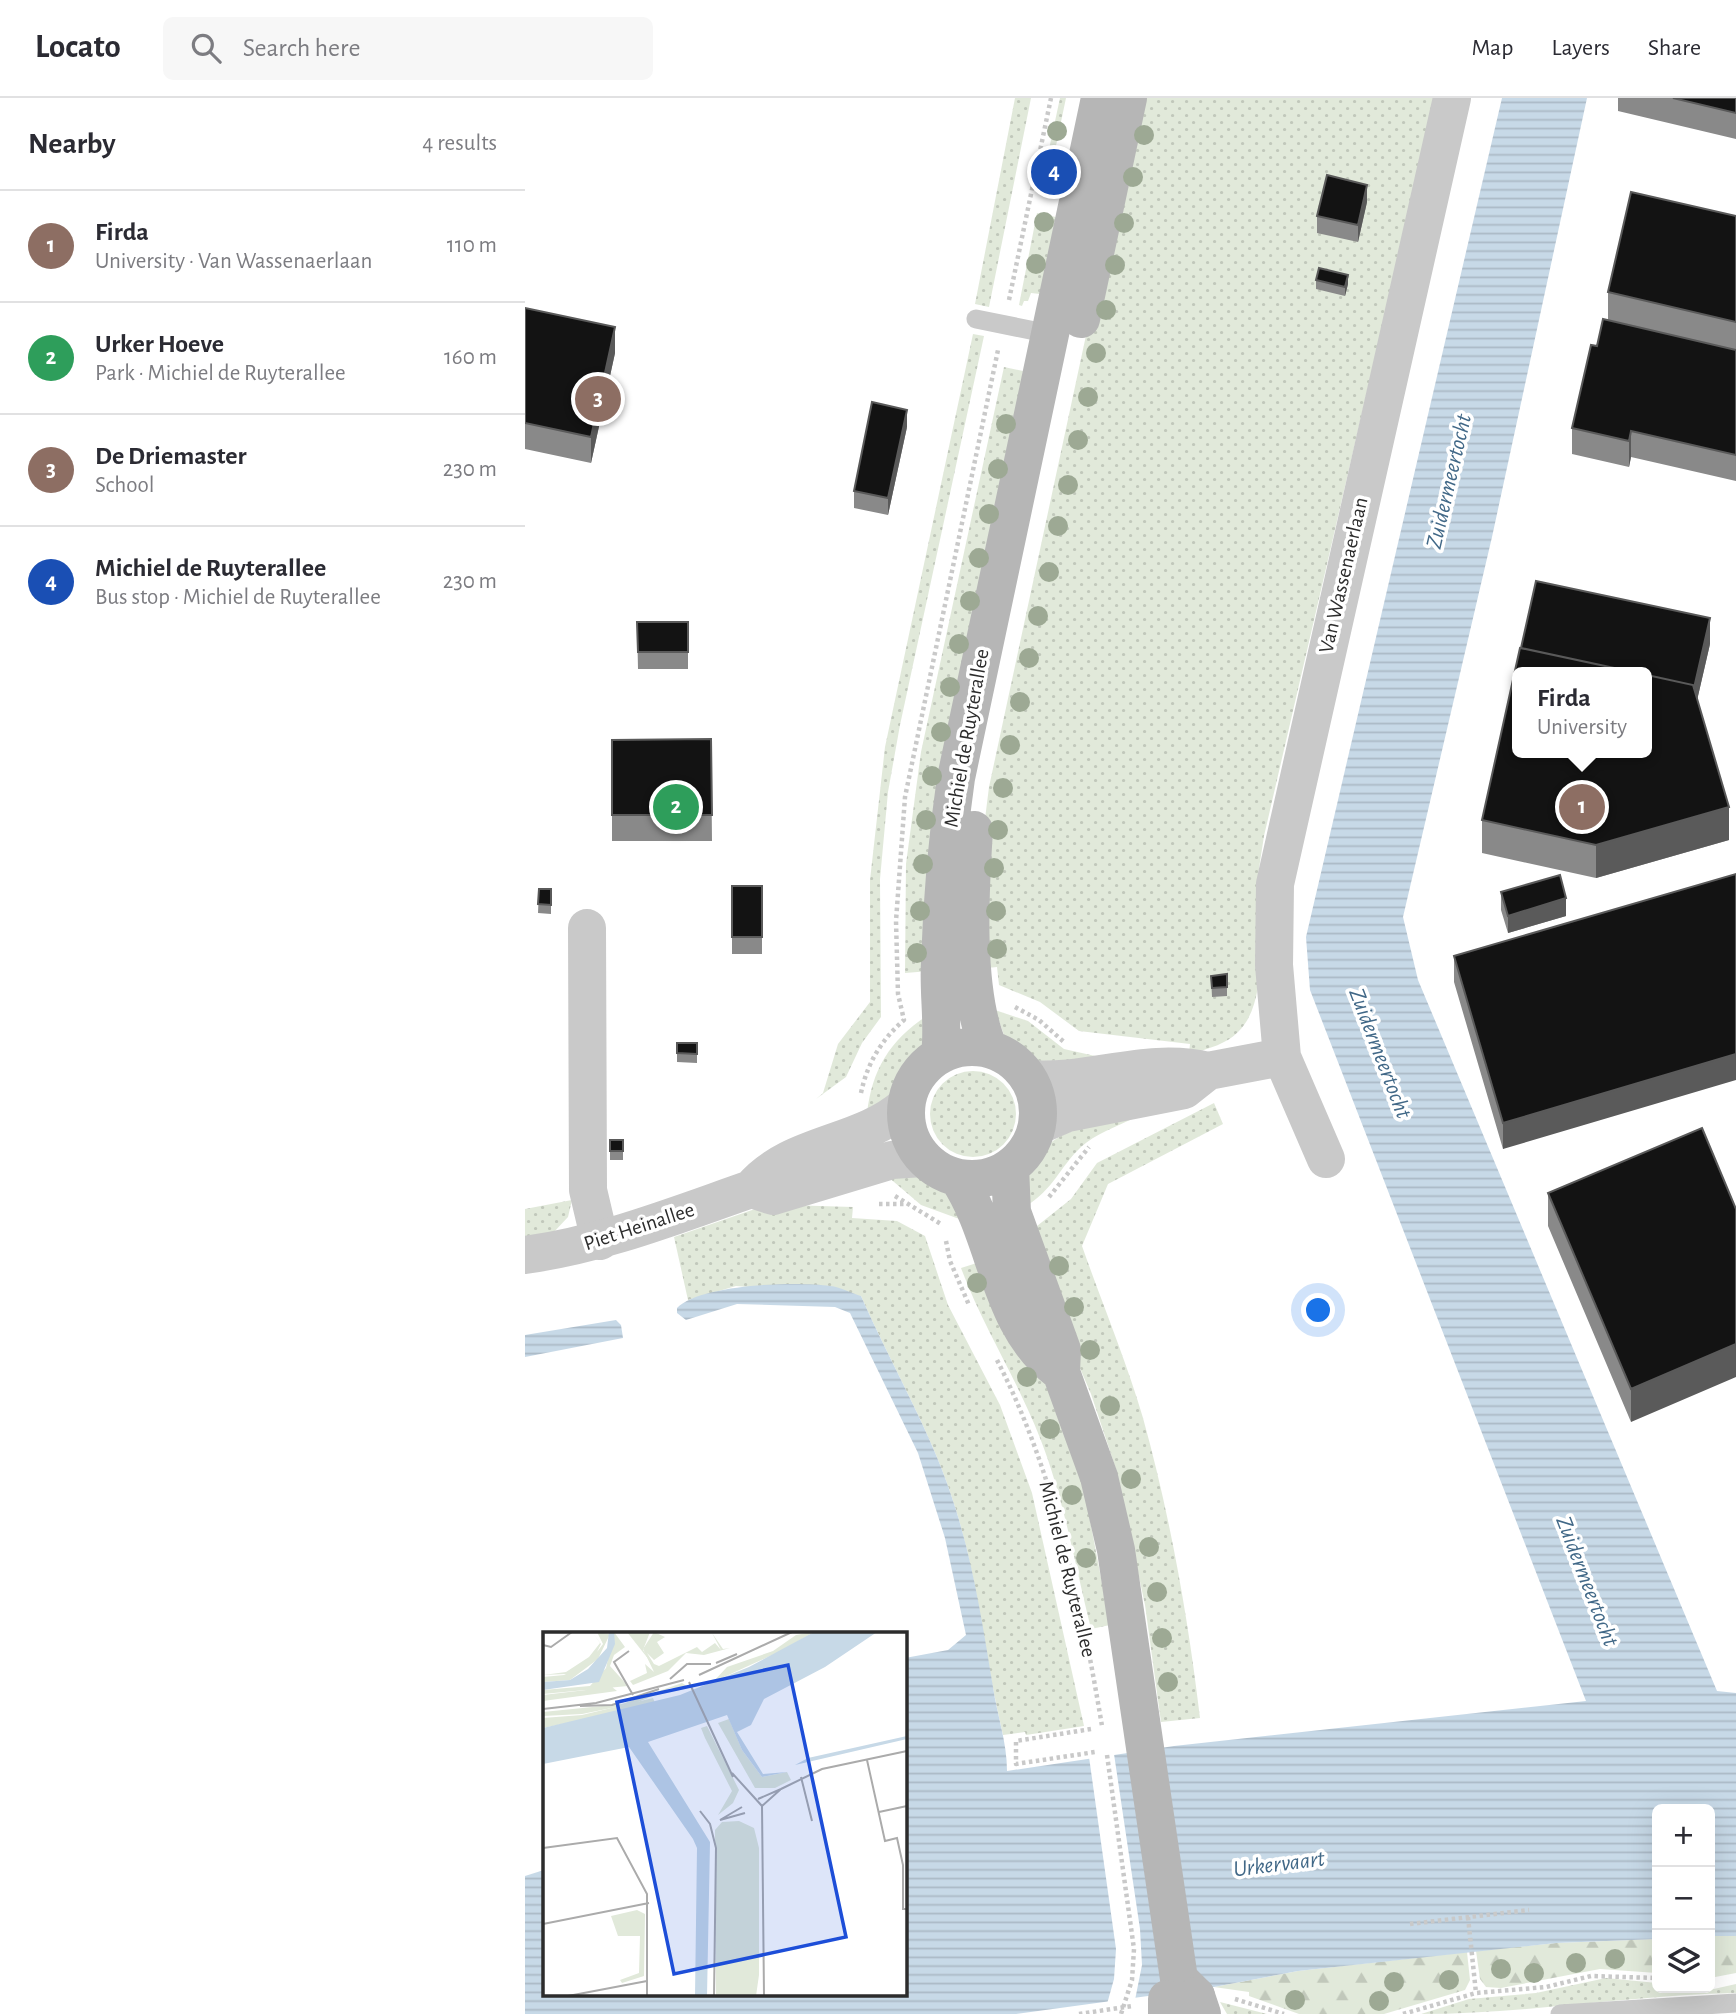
<!DOCTYPE html>
<html lang="en">
<head>
<meta charset="utf-8">
<style>
	body { margin:0; font-family:"Alegreya Sans",sans-serif; background:#f7f7f7; color:#2b2b33 }
	.controls { position:absolute; right:21px; bottom:21px; display:grid; overflow:hidden; border-radius:10px; box-shadow:0 7px 28px #0002 }
	.controls button { width:63px; height:63px; display:grid; place-items:center; padding:0; border:0; border-bottom:2px solid #e1e1e2; background:#fff; color:#2b2b33; font:35px sans-serif }
	.you { position:absolute; left:794px; top:1213px; width:24px; height:24px; margin:-18px; border:5px solid #fff; border-radius:50%; background:#1a73e8; box-shadow:0 0 0 10px #1a73e833 }
	.badge { display:grid; place-items:center; width:46px; height:46px; border-radius:50%; background:#d63a3d; color:#fff; font-size:23px; font-weight:700 }
	.pin { position:absolute; translate:-50% -50%; border:4px solid #fff; box-shadow:0 2px 7px #0006 }
	.popup { position:absolute; left:987px; top:569px; width:140px; height:91px; box-sizing:border-box; display:grid; place-content:center; border-radius:10px; background:#fff; filter:drop-shadow(0 2px 5px #0005); font-size:23px; white-space:nowrap; color:#7c7c81 }
	.popup b { font-size:26px; color:#2b2b33 }
	.popup::after { content:''; position:absolute; left:50%; top:100%; margin-left:-14px; border:14px solid transparent; border-top-color:#fff }
	.list { margin:0; padding:0; list-style:none }
	h2 { display:flex; justify-content:space-between; align-items:center; height:91px; margin:0; padding:0 28px; font-size:30px }
	h2 small { font-size:23px; font-weight:400; color:#7c7c81 }
	.list li { display:grid; grid-template-columns:46px 1fr auto; gap:21px; align-items:center; box-sizing:border-box; height:112px; padding:0 28px; border-top:2px solid #e1e1e2 }
	.list b { display:block; font-size:26px; white-space:nowrap }
	.list p { margin:0; font-size:23px; white-space:nowrap; color:#7c7c81 }
	.list em { font-size:23px; font-style:normal; color:#7c7c81 }
	.icon { flex:none; width:38px; height:38px; fill:none; stroke:currentColor; stroke-width:2; stroke-linecap:round; stroke-linejoin:round }
	.map { position:relative; flex:none; width:1211px; height:1916px; overflow:hidden }
	header { display:flex; align-items:center; gap:42px; box-sizing:border-box; height:98px; padding:0 35px; background:#fff; border-bottom:2px solid #e1e1e2 }
	header strong { font-size:33px }
	nav { display:flex; gap:38px; margin-inline-start:auto; font-size:24px }
	.search { width:490px; height:63px; background:#f7f7f7; display:flex; align-items:center; gap:18px; box-sizing:border-box; padding:0 24px; border-radius:10px; color:#7c7c81; font-size:26px }
	main { display:flex }
	aside { flex:1; background:#fff }
	.map>svg:first-child { display:block }
	.grass { fill:url(#grass-dots) }
	.forest { fill:url(#forest-firs) }
	.water { fill:url(#water-rules) }
	.pier { fill:#fff }
	.lines { fill:none; stroke-linecap:round; stroke-linejoin:round }
	.path { stroke:#c9c9c9; stroke-width:4.5; stroke-dasharray:3.5 3.5; stroke-linecap:butt }
	.service { stroke:#c9c9c9; stroke-width:19 }
	.minor { stroke:#c9c9c9; stroke-width:38 }
	.tertiary { stroke:#c9c9c9; stroke-width:38 }
	.secondary { stroke:#b6b6b6; stroke-width:38 }
	.path-bridge { stroke:#c9c9c9; stroke-width:4.5; stroke-dasharray:3.5 3.5; stroke-linecap:butt }
	.secondary-bridge { stroke:#b6b6b6; stroke-width:38 }
	.tree { fill:#9da994 }
	.wall { fill:#898989 }
	.shaded-wall { fill:#5a5a5a }
	.building { fill:#131313; stroke:#5a5a5a; stroke-width:2 }
	.labels { text-anchor:middle; stroke-width:7; stroke-linejoin:round; paint-order:stroke }
	.street-label { font-size:21px; fill:#2c2c2c; stroke:#fff }
	.water-label { font-size:23px; font-style:italic; fill:#416887; stroke:#fff }
	.inset-road { fill:none; stroke:#ababab; stroke-width:2 }
	.view { fill:#1d4ed8; fill-opacity:0.15; stroke:#1d4ed8; stroke-width:3.5 }
	.inset-edge { fill:none; stroke:#2c2c2c; stroke-width:3.5 }
</style>
</head>
<body>
<header>
<strong>Locato</strong>
<div class="search"><svg class="icon" aria-label="search" viewBox="0 0 24 24"><circle cx="10" cy="10" r="6"/><path d="M15 15l6 6"/></svg>Search here</div>
<nav><a>Map</a><a>Layers</a><a>Share</a></nav>
</header>
<main>
<aside>
<h2>Nearby<small>4 results</small></h2>
<ul class="list">
<li><span class="badge" style="background:#8d6e63">1</span><div><b>Firda</b><p>University · Van Wassenaerlaan</p></div><em>110 m</em></li>
<li><span class="badge" style="background:#2e9e5b">2</span><div><b>Urker Hoeve</b><p>Park · Michiel de Ruyterallee</p></div><em>160 m</em></li>
<li><span class="badge" style="background:#8d6e63">3</span><div><b>De Driemaster</b><p>School</p></div><em>230 m</em></li>
<li><span class="badge" style="background:#1a4fb4">4</span><div><b>Michiel de Ruyterallee</b><p>Bus stop · Michiel de Ruyterallee</p></div><em>230 m</em></li>
</ul>
</aside>
<div class="map">
<svg width="1211" height="1916" viewBox="0 0 1211 1916">
	<defs>
		<pattern id="grass-dots" width="8" height="8" patternUnits="userSpaceOnUse" patternTransform="scale(1.75)"><rect width="8" height="8" fill="#e1e9da"/><path d="M2 2h.1M6 6h.1" fill="none" stroke="#c1c8bb" stroke-width="1.8" stroke-linecap="round"/></pattern>
		<pattern id="forest-firs" width="22" height="20" patternUnits="userSpaceOnUse" patternTransform="scale(1.75)"><rect width="22" height="20" fill="#e1e9da"/><path d="M5 1l3.5 6h-7zM16 11l3.5 6h-7z" fill="#c1c8bb"/></pattern>
		<pattern id="water-rules" width="6" height="5" patternUnits="userSpaceOnUse" patternTransform="scale(1.75)"><rect width="6" height="5" fill="#c7d9e7"/><path d="M0 2.5h6" fill="none" stroke="#abbac6"/></pattern>
	</defs>
	<rect width="100%" height="100%" fill="#fff"/>
	<!-- grass -->
	<path class="grass" d="M 490,0 L 506,0 L 464,209 L 450,206 Z
		M 535,0 L 541,0 L 524,81 L 518,79 Z
		M 612,0 L 910,0 L 739,738 C 737,752 734,767 733,781 C 731,825 747,901 713,934 C 701,946 685,950 669,955 L 664,955 L 665,946 L 554,933 L 515,904 L 474,887 L 472,869 L 462,870 L 459,729 L 464,689 Z
		M 512,115 L 531,119 L 515,196 L 506,195 L 503,203 L 499,203 L 497,208 L 494,207 Z
		M 448,236 L 459,238 L 375,627 L 363,694 L 355,781 L 356,919 L 337,945 L 321,979 L 291,1001 L 298,995 L 313,946 L 345,904 L 345,782 L 360,649 Z
		M 479,269 L 498,273 L 405,873 L 380,875 L 381,766 L 396,654 Z
		M 470,912 L 503,923 L 539,951 L 588,962 L 509,963 L 479,937 Z
		M 403,917 L 397,952 L 379,973 L 364,1000 L 342,1016 C 347,971 365,942 403,917 Z
		M405 1016a43 43 0 1 1 86 0a43 43 0 1 1-86 0Z
		M 689,1005 L 698,1026 L 583,1086 L 557,1148 C 577,1205 601,1262 618,1320 C 645,1418 663,1518 675,1620 L 636,1624 L 620,1507 L 591,1371 L 566,1296 L 543,1242 L 512,1128 L 546,1101 L 572,1065 Z
		M 609,1020 C 591,1029 570,1036 556,1049 C 534,1070 529,1091 500,1109 C 501,1098 500,1081 505,1071 C 525,1028 568,1028 609,1020 Z
		M 392,1077 L 428,1100 L 437,1122 L 396,1107 L 362,1078 Z
		M 47,1102 L 43,1119 L 28,1135 L 0,1140 L 0,1111 Z
		M 262,1107 L 328,1109 L 327,1120 L 372,1123 L 400,1138 L 423,1207 L 475,1307 L 507,1395 L 559,1628 L 501,1637 L 500,1634 L 478,1637 C 460,1562 454,1486 431,1412 C 409,1338 367,1269 336,1198 L 211,1188 L 163,1202 L 149,1139 L 230,1111 Z
		M 455,1164 L 523,1291 L 559,1391 L 585,1527 L 566,1531 C 550,1467 539,1401 515,1340 C 492,1281 458,1229 436,1170 Z
		M 1081,1880 L 1132,1885 L 1132,1890 L 1171,1895 L 1211,1886 L 1211,1895 C 1105,1897 1001,1916 896,1916 L 944,1901 L 1011,1895 Z
		M 695,1904 L 742,1916 L 702,1916 Z"/>
	<!-- forest -->
	<path class="forest" d="M 1185,1838 L 1211,1838 L 1211,1875 L 1185,1880 Z
		M 1132,1841 L 1132,1875 L 1075,1871 L 976,1890 L 961,1889 L 955,1881 L 951,1853 L 1031,1845 Z
		M 942,1854 L 945,1882 L 940,1892 L 859,1916 L 774,1916 L 724,1898 L 724,1894 L 689,1889 L 773,1873 Z"/>
	<!-- water -->
	<path class="water" d="M 977,0 L 1062,0 L 967,439 L 878,819 L 893,882 L 1192,1593 L 1211,1595 L 1211,1838 L 1185,1838 L 1185,1711 L 1132,1711 L 1132,1841 L 1031,1845 L 773,1873 L 689,1889 L 491,1916 L 0,1916 L 0,1778 L 19,1772 L 19,1897 L 380,1897 L 380,1560 L 423,1552 L 441,1537 L 420,1440 L 393,1355 L 325,1215 L 310,1209 L 212,1206 L 161,1222 L 152,1215 L 152,1210 C 175,1186 272,1183 305,1188 C 315,1189 326,1195 336,1198 C 367,1269 409,1338 431,1412 C 449,1470 458,1529 468,1589 C 472,1617 482,1644 482,1673 L 649,1648 L 1061,1603 L 785,892 L 781,839 Z
		M 91,1222 L 96,1227 L 98,1240 L 0,1259 L 0,1237 Z"/>
	<!-- pier -->
	<path class="pier" d="M 589,1656 L 615,1831 L 617,1867 L 610,1902 L 582,1906 L 589,1881 L 591,1851 L 564,1659 Z"/>
	<g class="lines">
		<!-- path -->
		<path class="path" d="M 484,202 L 526,0
			M 490,909 L 514,922 L 539,944
			M 336,995 C 342,966 356,942 379,922 L 373,896 L 371,823 L 380,699 L 473,252
			M 370,1098 L 416,1126
			M 524,1099 L 564,1049
			M 354,1106 L 380,1106
			M 421,1143 L 425,1163 L 444,1207
			M 472,1262 C 530,1375 556,1504 577,1628
			M 566,1631 L 491,1643 L 491,1666 L 570,1654
			M 943,1819 L 951,1895
			M 885,1826 L 1004,1812
			M 710,1901 L 759,1916
			M 554,1916 L 607,1908
			M 878,1916 L 951,1895 L 1021,1889 L 1066,1878 L 1132,1880"/>
		<!-- service -->
		<path class="service" d="M 451,221 L 525,236
			M 1035,1916 L 1211,1905"/>
		<!-- minor -->
		<path class="minor" d="M 62,830 L 63,1092 L 75,1143
			M 683,973 L 757,959
			M 504,981 C 565,986 622,958 683,973 L 659,992 L 542,1015 L 512,1028
			M 801,1061 L 757,959 L 749,867 L 750,786 L 927,0"/>
		<!-- tertiary -->
		<path class="tertiary" d="M 380,1008 C 335,1048 265,1044 226,1091 L 248,1098 L 367,1062 L 398,1060
			M 0,1157 C 79,1146 151,1117 226,1091"/>
		<!-- secondary -->
		<path class="secondary" d="M 556,221 L 603,0
			M 449,732 C 445,793 439,895 464,951
			M381 1015a66 66 0 1 1 132 0a66 66 0 1 1-132 0Z
			M 415,957 C 419,926 413,895 415,864 C 417,803 422,741 431,680 L 575,0
			M 485,1069 L 487,1114 L 537,1252 L 536,1274 L 574,1379 L 591,1452 L 654,1881 L 671,1898
			M 433,1080 C 473,1140 472,1226 534,1273"/>
		<!-- path-bridge -->
		<path class="path-bridge" d="M 582,1657 L 609,1851 L 607,1882 L 596,1916"/>
		<!-- secondary-bridge -->
		<path class="secondary-bridge" d="M 671,1898 L 677,1916
			M 642,1916 L 642,1901"/>
	</g>
	<!-- trees -->
	<g class="tree">
		<circle cx="532" cy="33" r="10"/>
		<circle cx="619" cy="37" r="10"/>
		<circle cx="522" cy="77" r="10"/>
		<circle cx="608" cy="79" r="10"/>
		<circle cx="519" cy="124" r="10"/>
		<circle cx="599" cy="125" r="10"/>
		<circle cx="511" cy="166" r="10"/>
		<circle cx="590" cy="167" r="10"/>
		<circle cx="581" cy="212" r="10"/>
		<circle cx="571" cy="255" r="10"/>
		<circle cx="563" cy="299" r="10"/>
		<circle cx="481" cy="326" r="10"/>
		<circle cx="553" cy="342" r="10"/>
		<circle cx="473" cy="371" r="10"/>
		<circle cx="543" cy="387" r="10"/>
		<circle cx="464" cy="416" r="10"/>
		<circle cx="533" cy="428" r="10"/>
		<circle cx="454" cy="460" r="10"/>
		<circle cx="524" cy="474" r="10"/>
		<circle cx="445" cy="503" r="10"/>
		<circle cx="513" cy="518" r="10"/>
		<circle cx="434" cy="546" r="10"/>
		<circle cx="504" cy="560" r="10"/>
		<circle cx="425" cy="589" r="10"/>
		<circle cx="495" cy="604" r="10"/>
		<circle cx="416" cy="634" r="10"/>
		<circle cx="485" cy="647" r="10"/>
		<circle cx="407" cy="678" r="10"/>
		<circle cx="478" cy="690" r="10"/>
		<circle cx="401" cy="722" r="10"/>
		<circle cx="473" cy="732" r="10"/>
		<circle cx="398" cy="766" r="10"/>
		<circle cx="469" cy="770" r="10"/>
		<circle cx="395" cy="813" r="10"/>
		<circle cx="471" cy="813" r="10"/>
		<circle cx="472" cy="851" r="10"/>
		<circle cx="392" cy="855" r="10"/>
		<circle cx="534" cy="1168" r="10"/>
		<circle cx="452" cy="1185" r="10"/>
		<circle cx="549" cy="1209" r="10"/>
		<circle cx="565" cy="1252" r="10"/>
		<circle cx="502" cy="1279" r="10"/>
		<circle cx="585" cy="1308" r="10"/>
		<circle cx="525" cy="1331" r="10"/>
		<circle cx="606" cy="1381" r="10"/>
		<circle cx="547" cy="1397" r="10"/>
		<circle cx="624" cy="1449" r="10"/>
		<circle cx="561" cy="1460" r="10"/>
		<circle cx="632" cy="1494" r="10"/>
		<circle cx="637" cy="1540" r="10"/>
		<circle cx="643" cy="1584" r="10"/>
		<circle cx="1090" cy="1861" r="10"/>
		<circle cx="1051" cy="1865" r="10"/>
		<circle cx="976" cy="1871" r="10"/>
		<circle cx="1009" cy="1875" r="10"/>
		<circle cx="924" cy="1882" r="10"/>
		<circle cx="869" cy="1884" r="10"/>
		<circle cx="770" cy="1902" r="10"/>
		<circle cx="854" cy="1903" r="10"/>
	</g>
	<!-- wall -->
	<path class="wall" d="M 1093,0 L 1211,0 L 1211,41 L 1093,13 Z
		M 842,104 L 833,144 L 792,135 L 792,118 Z
		M 1211,118 L 1211,383 L 1106,359 L 1104,369 L 1047,356 L 1047,330 L 1072,248 L 1083,222 L 1083,194 Z
		M 791,182 L 823,186 L 820,198 L 791,191 Z
		M 0,210 L 90,255 L 66,365 L 0,351 Z
		M 382,329 L 363,417 L 329,410 L 329,393 Z
		M 112,524 L 163,524 L 163,571 L 113,571 Z
		M 1185,546 L 1172,602 L 1204,742 L 1071,780 L 957,755 L 957,722 Z
		M 186,641 L 187,743 L 87,743 L 87,642 Z
		M 1211,776 L 978,1051 L 929,884 L 929,858 Z
		M 207,788 L 237,788 L 237,856 L 207,856 Z
		M 14,791 L 26,791 L 26,816 L 13,815 Z
		M 976,794 L 1041,818 L 983,835 L 976,812 Z
		M 686,878 L 702,889 L 702,898 L 687,899 Z
		M 152,945 L 172,945 L 172,965 L 152,964 Z
		M 1177,1030 L 1106,1324 L 1023,1128 L 1023,1095 Z
		M 85,1042 L 98,1042 L 98,1062 L 85,1062 Z"/>
	<!-- shaded-wall -->
	<path class="shaded-wall" d="M 842,87 L 842,104 L 833,144 L 833,127 Z
		M 823,177 L 823,186 L 820,198 L 820,189 Z
		M 90,229 L 90,255 L 66,365 L 66,339 Z
		M 382,312 L 382,329 L 363,417 L 363,400 Z
		M 1106,333 L 1106,359 L 1104,369 L 1104,343 Z
		M 1185,520 L 1185,546 L 1168,620 L 1168,595 Z
		M 1204,709 L 1204,742 L 1071,780 L 1071,747 Z
		M 1041,800 L 1041,818 L 983,835 L 983,818 Z
		M 1211,956 L 1211,982 L 978,1051 L 978,1025 Z
		M 1211,1246 L 1211,1279 L 1106,1324 L 1106,1291 Z"/>
	<!-- building -->
	<path class="building" d="M 1148,0 L 1211,0 L 1211,15 Z
		M 802,77 L 842,87 L 833,127 L 792,118 Z
		M 1106,94 L 1211,118 L 1211,224 L 1083,194 Z
		M 794,170 L 823,177 L 820,189 L 791,182 Z
		M 0,210 L 90,229 L 66,339 L 0,325 Z
		M 1078,221 L 1211,252 L 1211,357 L 1106,333 L 1104,343 L 1047,330 L 1066,247 L 1072,248 Z
		M 347,304 L 382,312 L 363,400 L 329,393 Z
		M 1011,483 L 1185,520 L 1169,590 L 1168,587 L 1122,577 L 1122,574 L 1108,574 L 996,550 Z
		M 112,524 L 163,524 L 163,554 L 113,554 Z
		M 995,550 L 1108,574 L 992,574 L 992,655 L 1122,655 L 1122,577 L 1168,587 L 1204,709 L 1071,747 L 957,722 Z
		M 186,641 L 187,717 L 87,717 L 87,642 Z
		M 1211,776 L 1211,956 L 978,1025 L 929,858 Z
		M 1035,777 L 1041,800 L 983,818 L 976,794 Z
		M 207,788 L 237,788 L 237,839 L 207,839 Z
		M 14,791 L 26,791 L 26,807 L 13,806 Z
		M 702,876 L 702,889 L 687,890 L 686,878 Z
		M 152,945 L 172,945 L 172,956 L 152,955 Z
		M 1177,1030 L 1211,1111 L 1211,1246 L 1106,1291 L 1023,1095 Z
		M 85,1042 L 98,1042 L 98,1053 L 85,1053 Z"/>
	<g class="labels">
		<!-- street labels -->
		<g class="street-label">
			<text transform="translate(818 477) rotate(-77)" y="7">Van Wassenaerlaan</text>
			<text transform="translate(441 640) rotate(-80)" y="7">Michiel de Ruyterallee</text>
			<text transform="translate(114 1128) rotate(-18)" y="7">Piet Heinallee</text>
			<text transform="translate(543 1471) rotate(76)" y="7">Michiel de Ruyterallee</text>
		</g>
		<!-- water labels -->
		<g class="water-label">
			<text transform="translate(923 383) rotate(-77)" y="8">Zuidermeertocht</text>
			<text transform="translate(856 955) rotate(69)" y="8">Zuidermeertocht</text>
			<text transform="translate(1063 1483) rotate(69)" y="8">Zuidermeertocht</text>
			<text transform="translate(754 1765) rotate(-7)" y="8">Urkervaart</text>
		</g>
	</g>
	<!-- overview -->
	<g transform="translate(18 1534)">
		<rect width="364" height="364" fill="#fff"/>
		<path d="M 49,0 L 58,12 L 54,20 L 60,12 L 54,0 L 67,2 L 55,27 L 27,48 L 0,50 L 0,45 L 21,43 L 39,34 L 23,42 L 0,43 L 23,40 L 46,25 L 57,11 ZM 71,0 L 82,15 L 71,23 L 67,34 L 85,54 L 0,62 L 0,58 L 47,54 L 63,36 ZM 111,0 L 122,5 L 114,10 L 121,21 L 111,28 L 104,21 L 111,32 L 116,34 L 154,15 L 159,20 L 172,11 L 178,18 L 169,1 L 180,17 L 187,16 L 161,23 L 143,21 L 125,39 L 90,53 L 87,49 L 104,41 L 102,32 L 111,40 L 100,17 ZM 271,0 L 238,19 L 170,50 L 184,35 L 230,19 L 253,3 ZM 139,51 L 147,56 L 128,56 L 93,71 L 39,82 L 0,84 L 0,80 L 79,72 ZM 69,55 L 74,59 L 0,69 L 0,63 ZM 186,87 L 199,118 L 219,145 L 244,140 L 248,148 L 232,156 L 212,156 L 175,91 ZM 164,94 L 196,158 L 190,171 L 175,183 L 189,159 L 162,106 L 158,96 ZM 196,189 L 211,196 L 216,216 L 216,343 L 213,364 L 173,364 L 172,198 L 179,190 ZM 94,278 L 102,282 L 101,344 L 79,351 L 77,348 L 96,341 L 97,304 L 75,304 L 68,284 Z" fill="#e1e9da"/>
		<path d="M 84,0 L 107,0 L 100,18 L 114,38 ZM 110,66 L 112,71 L 101,75 L 0,96 L 0,86 L 39,83 Z" fill="#e1e9da"/>
		<path d="M 66,0 L 71,0 L 72,12 L 56,50 L 0,58 L 0,50 L 27,48 L 45,37 L 64,16 ZM 271,0 L 334,0 L 282,35 L 221,67 L 208,93 L 194,100 L 220,142 L 244,140 L 219,145 L 199,118 L 184,83 L 105,110 L 167,210 L 164,364 L 152,364 L 154,216 L 150,207 L 86,115 L 0,132 L 0,96 L 137,63 L 206,35 ZM 364,104 L 364,107 L 252,133 L 265,126 Z" fill="#c7d9e7"/>
		<path class="inset-road" d="M 0,13 L 8,15 L 29,0M 86,19 L 71,30 L 90,63M 173,31 L 194,22M 156,43 L 249,0M 127,47 L 144,32 L 168,32M 146,50 L 190,145M 37,74 L 69,73 L 116,57M 0,77 L 53,71 L 141,48M 324,128 L 342,209 L 354,206 L 360,233 L 360,277 L 364,277M 189,141 L 219,174 L 221,364M 258,145 L 269,189M 238,157 L 279,137 L 364,119M 215,167 L 238,157 L 219,174M 199,175 L 177,188 L 202,181M 157,179 L 167,192 L 173,216 L 171,364M 336,180 L 364,174M 0,216 L 74,206 L 104,262 L 104,364M 0,292 L 106,271M 25,364 L 104,349"/>
		<path class="view" d="M 245,33 L 303,305 L 131,342 L 74,70 Z"/>
		<rect width="364" height="364" class="inset-edge"/>
	</g>
</svg>
<div class="controls">
<button>+</button>
<button>−</button>
<button><svg class="icon" aria-label="layers" viewBox="0 0 24 24"><path d="M12 4l9 5-9 5-9-5zM3 14l9 5 9-5"/></svg></button>
</div>
<div class="you"></div>
<div class="pin badge" style="left:1057px;top:709px;background:#8d6e63">1</div>
<div class="popup"><b>Firda</b>University</div>
<div class="pin badge" style="left:151px;top:709px;background:#2e9e5b">2</div>
<div class="pin badge" style="left:73px;top:301px;background:#8d6e63">3</div>
<div class="pin badge" style="left:529px;top:74px;background:#1a4fb4">4</div>
</div>
</main>
</body>
</html>
